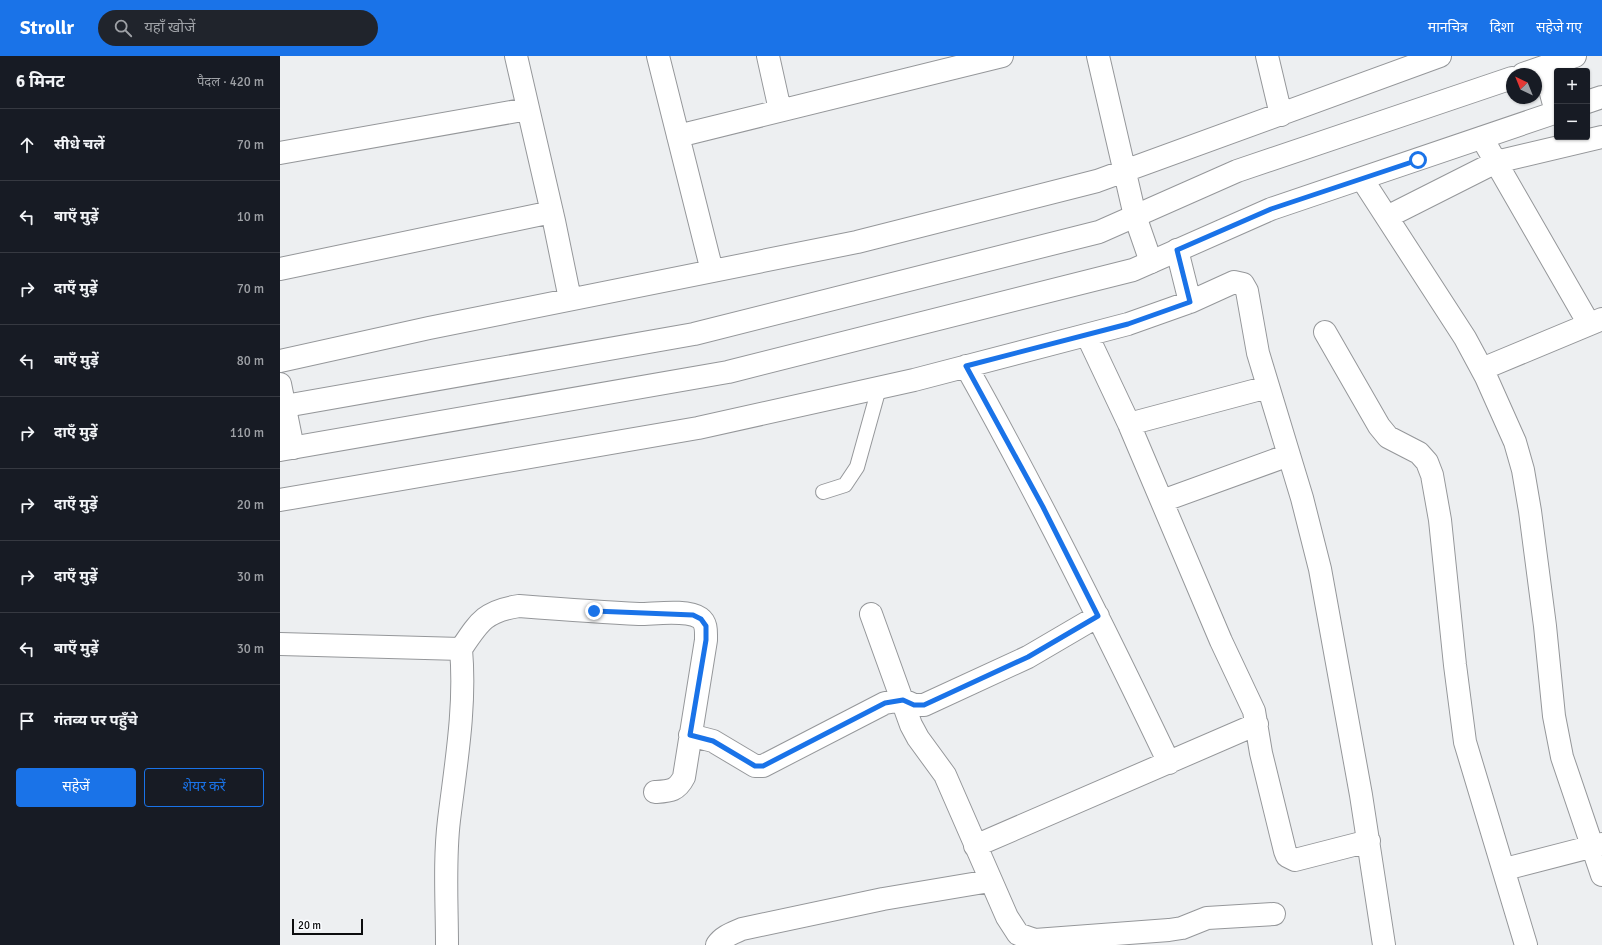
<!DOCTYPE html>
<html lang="hi">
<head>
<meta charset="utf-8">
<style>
	body { margin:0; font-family:Signika,"Noto Sans Devanagari",sans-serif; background:#20242c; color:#f1f3f6 }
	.controls { position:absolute; right:12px; top:12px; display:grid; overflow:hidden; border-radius:4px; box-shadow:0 1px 3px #0004 }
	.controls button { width:36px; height:36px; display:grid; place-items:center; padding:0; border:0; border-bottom:1px solid #363941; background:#171b24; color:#f1f3f6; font:20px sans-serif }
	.compass { position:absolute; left:1226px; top:12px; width:36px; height:36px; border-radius:50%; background:#171b24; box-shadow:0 1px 3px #0004; rotate:317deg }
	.scale { position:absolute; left:12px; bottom:10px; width:71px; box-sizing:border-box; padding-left:4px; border:2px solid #0c0d0e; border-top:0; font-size:11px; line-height:14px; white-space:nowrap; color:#0c0d0e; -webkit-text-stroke:3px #fafcff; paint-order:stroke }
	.stop { position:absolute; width:12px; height:12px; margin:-9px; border:3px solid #1a73e8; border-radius:50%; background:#fff }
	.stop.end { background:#1a73e8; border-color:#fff; box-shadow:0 1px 4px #0008 }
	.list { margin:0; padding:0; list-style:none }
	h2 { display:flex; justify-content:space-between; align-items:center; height:52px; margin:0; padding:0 16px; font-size:17px }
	h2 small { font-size:13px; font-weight:400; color:#9ea1a6 }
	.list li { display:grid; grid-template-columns:26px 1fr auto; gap:12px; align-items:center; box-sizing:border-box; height:72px; padding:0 16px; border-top:1px solid #363941 }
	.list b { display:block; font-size:15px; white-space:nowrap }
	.list em { font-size:13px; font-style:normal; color:#9ea1a6 }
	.actions { display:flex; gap:8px; padding:12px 16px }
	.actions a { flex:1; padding:9px 0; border:1px solid #1a73e8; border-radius:4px; text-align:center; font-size:14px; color:#1a73e8 }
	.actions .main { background:#1a73e8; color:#fff }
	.icon { flex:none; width:22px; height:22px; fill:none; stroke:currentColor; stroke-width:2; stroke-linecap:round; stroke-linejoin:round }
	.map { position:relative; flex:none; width:1322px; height:889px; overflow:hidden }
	header { display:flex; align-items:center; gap:24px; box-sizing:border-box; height:56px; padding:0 20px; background:#1a73e8; color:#fff }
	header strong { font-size:19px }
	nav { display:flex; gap:22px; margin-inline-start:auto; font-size:14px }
	.search { width:280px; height:36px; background:#20242c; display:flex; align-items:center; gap:10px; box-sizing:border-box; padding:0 14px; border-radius:22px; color:#9ea1a6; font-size:15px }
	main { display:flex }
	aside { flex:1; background:#171b24 }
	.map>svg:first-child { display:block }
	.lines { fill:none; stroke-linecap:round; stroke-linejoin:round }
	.service-casing { stroke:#95979a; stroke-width:16 }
	.minor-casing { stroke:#95979a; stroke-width:24 }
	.tertiary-casing { stroke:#95979a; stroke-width:24 }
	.service { stroke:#fff; stroke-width:14 }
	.minor { stroke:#fff; stroke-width:22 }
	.tertiary { stroke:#fff; stroke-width:22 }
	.route { stroke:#1a73e8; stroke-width:5 }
</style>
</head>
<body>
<header>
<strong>Strollr</strong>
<div class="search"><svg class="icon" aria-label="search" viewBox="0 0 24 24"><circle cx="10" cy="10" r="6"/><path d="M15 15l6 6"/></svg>यहाँ खोजें</div>
<nav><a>मानचित्र</a><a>दिशा</a><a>सहेजे गए</a></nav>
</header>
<main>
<aside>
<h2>6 मिनट<small>पैदल · 420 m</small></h2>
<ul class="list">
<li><svg class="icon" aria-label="ahead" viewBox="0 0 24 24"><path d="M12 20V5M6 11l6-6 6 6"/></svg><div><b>सीधे चलें</b></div><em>70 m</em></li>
<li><svg class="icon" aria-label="left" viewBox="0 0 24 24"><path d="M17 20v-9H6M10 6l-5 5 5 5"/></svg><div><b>बाएँ मुड़ें</b></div><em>10 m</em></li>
<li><svg class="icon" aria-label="right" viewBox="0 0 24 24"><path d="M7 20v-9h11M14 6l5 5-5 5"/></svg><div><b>दाएँ मुड़ें</b></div><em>70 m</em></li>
<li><svg class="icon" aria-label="left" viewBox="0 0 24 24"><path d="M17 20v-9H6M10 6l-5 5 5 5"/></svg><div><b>बाएँ मुड़ें</b></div><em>80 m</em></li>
<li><svg class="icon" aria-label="right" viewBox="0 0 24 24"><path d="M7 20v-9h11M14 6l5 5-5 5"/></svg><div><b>दाएँ मुड़ें</b></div><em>110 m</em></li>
<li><svg class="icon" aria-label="right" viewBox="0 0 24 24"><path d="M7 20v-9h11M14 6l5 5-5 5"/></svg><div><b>दाएँ मुड़ें</b></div><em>20 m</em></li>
<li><svg class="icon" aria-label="right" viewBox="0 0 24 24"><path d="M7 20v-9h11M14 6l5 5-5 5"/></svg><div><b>दाएँ मुड़ें</b></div><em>30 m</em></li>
<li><svg class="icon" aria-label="left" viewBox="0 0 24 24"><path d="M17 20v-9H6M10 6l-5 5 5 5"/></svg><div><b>बाएँ मुड़ें</b></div><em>30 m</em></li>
<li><svg class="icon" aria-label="arrive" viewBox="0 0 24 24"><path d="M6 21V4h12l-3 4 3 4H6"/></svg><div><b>गंतव्य पर पहुँचे</b></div></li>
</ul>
<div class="actions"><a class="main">सहेजें</a><a>शेयर करें</a></div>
</aside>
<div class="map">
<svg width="1322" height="889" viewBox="0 0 1322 889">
	<rect width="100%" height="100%" fill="#edeff1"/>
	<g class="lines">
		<!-- service casing -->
		<g class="service-casing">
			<path id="service" d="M 543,436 L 565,429 L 577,411 L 599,332"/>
		</g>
		<!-- minor casing -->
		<g class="minor-casing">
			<path id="minor" d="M 236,0 L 274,165 L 290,243
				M 378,0 L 432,215
				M 488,0 L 500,54
				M 818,0 L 855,160 L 871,206
				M 987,0 L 1001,59
				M 398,80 L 722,0
				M 1202,82 L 1309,268
				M 0,97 L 248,53
				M 1082,123 L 1185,282 L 1206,321 L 1235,386 L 1243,414 L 1250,455 L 1265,570 L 1274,660 L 1282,701 L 1322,819
				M 1107,161 L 1216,106 L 1322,81
				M 0,213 L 272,156
				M 910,246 L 954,226 L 963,228 L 967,235 L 978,297 L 1022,442 L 1040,513 L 1081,739 L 1104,889
				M 1045,276 L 1099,370 L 1108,381 L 1139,397 L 1147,406 L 1152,419 L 1160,464 L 1175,609 L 1185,686 L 1246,889
				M 807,279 L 849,368 L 941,585 L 974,655 L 981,697 L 1005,795 L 1007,800 L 1015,804 L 1089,785
				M 0,305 L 149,272 L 577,186 L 817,125 L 1160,0
				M 686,310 C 759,440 825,573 889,707
				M 1202,313 L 1322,263
				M 0,328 L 13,392
				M 849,368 L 988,331
				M 0,444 L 418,372 L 634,324 L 848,268 L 910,246 L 897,194
				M 882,445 L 1009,399
				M 591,558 L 631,669 L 638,682 L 665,719 L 727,861 L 738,878 L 755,884 L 889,874 L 902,872 L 927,862 L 994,858
				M 0,588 L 181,593 C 186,650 176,707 169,764 C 164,805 167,848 167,889
				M 181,593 C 199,566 205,555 239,550 C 279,553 319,556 359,558 C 375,558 407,553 420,562 C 427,567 426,576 426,584 L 404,721 C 397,735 390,735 375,736
				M 410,679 L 433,685 L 475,710 L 483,710 L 605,647 L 623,644 L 634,649 L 644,649 L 748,601 L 818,560
				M 695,790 L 977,668
				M 1225,813 L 1322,788
				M 437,889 C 443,880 453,877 462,873 L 603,843 L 710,825"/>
		</g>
		<!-- tertiary casing -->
		<g class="tertiary-casing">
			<path id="tertiary" d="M 1264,11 L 1276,56
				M 1243,18 L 1295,0
				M 1307,46 L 1322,41
				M 0,351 L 414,278 L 819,176 L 957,115 L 1232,22
				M 0,394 L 448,316 L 853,214 L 991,153 L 1277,56"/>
		</g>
		<!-- service -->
		<use href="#service" class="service"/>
		<!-- minor -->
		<use href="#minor" class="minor"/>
		<!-- tertiary -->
		<use href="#tertiary" class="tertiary"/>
	</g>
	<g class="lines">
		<!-- route -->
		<path class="route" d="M 314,555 L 413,559 L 421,563 L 426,570 L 426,584 L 410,679 L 433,685 L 475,710 L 483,710 L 605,647 L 623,644 L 634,649 L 644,649 L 748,601 L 818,560 L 763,451 L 686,310 L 848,268 L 910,246 L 897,194 L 991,153 L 1138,104"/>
	</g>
</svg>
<div class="controls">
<button>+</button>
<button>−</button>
</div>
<svg class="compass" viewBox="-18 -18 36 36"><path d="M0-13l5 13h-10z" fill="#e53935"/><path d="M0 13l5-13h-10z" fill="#9ea1a6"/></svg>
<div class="scale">20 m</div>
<div class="stop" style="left:1138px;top:104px"></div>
<div class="stop end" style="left:314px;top:555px"></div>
</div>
</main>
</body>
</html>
